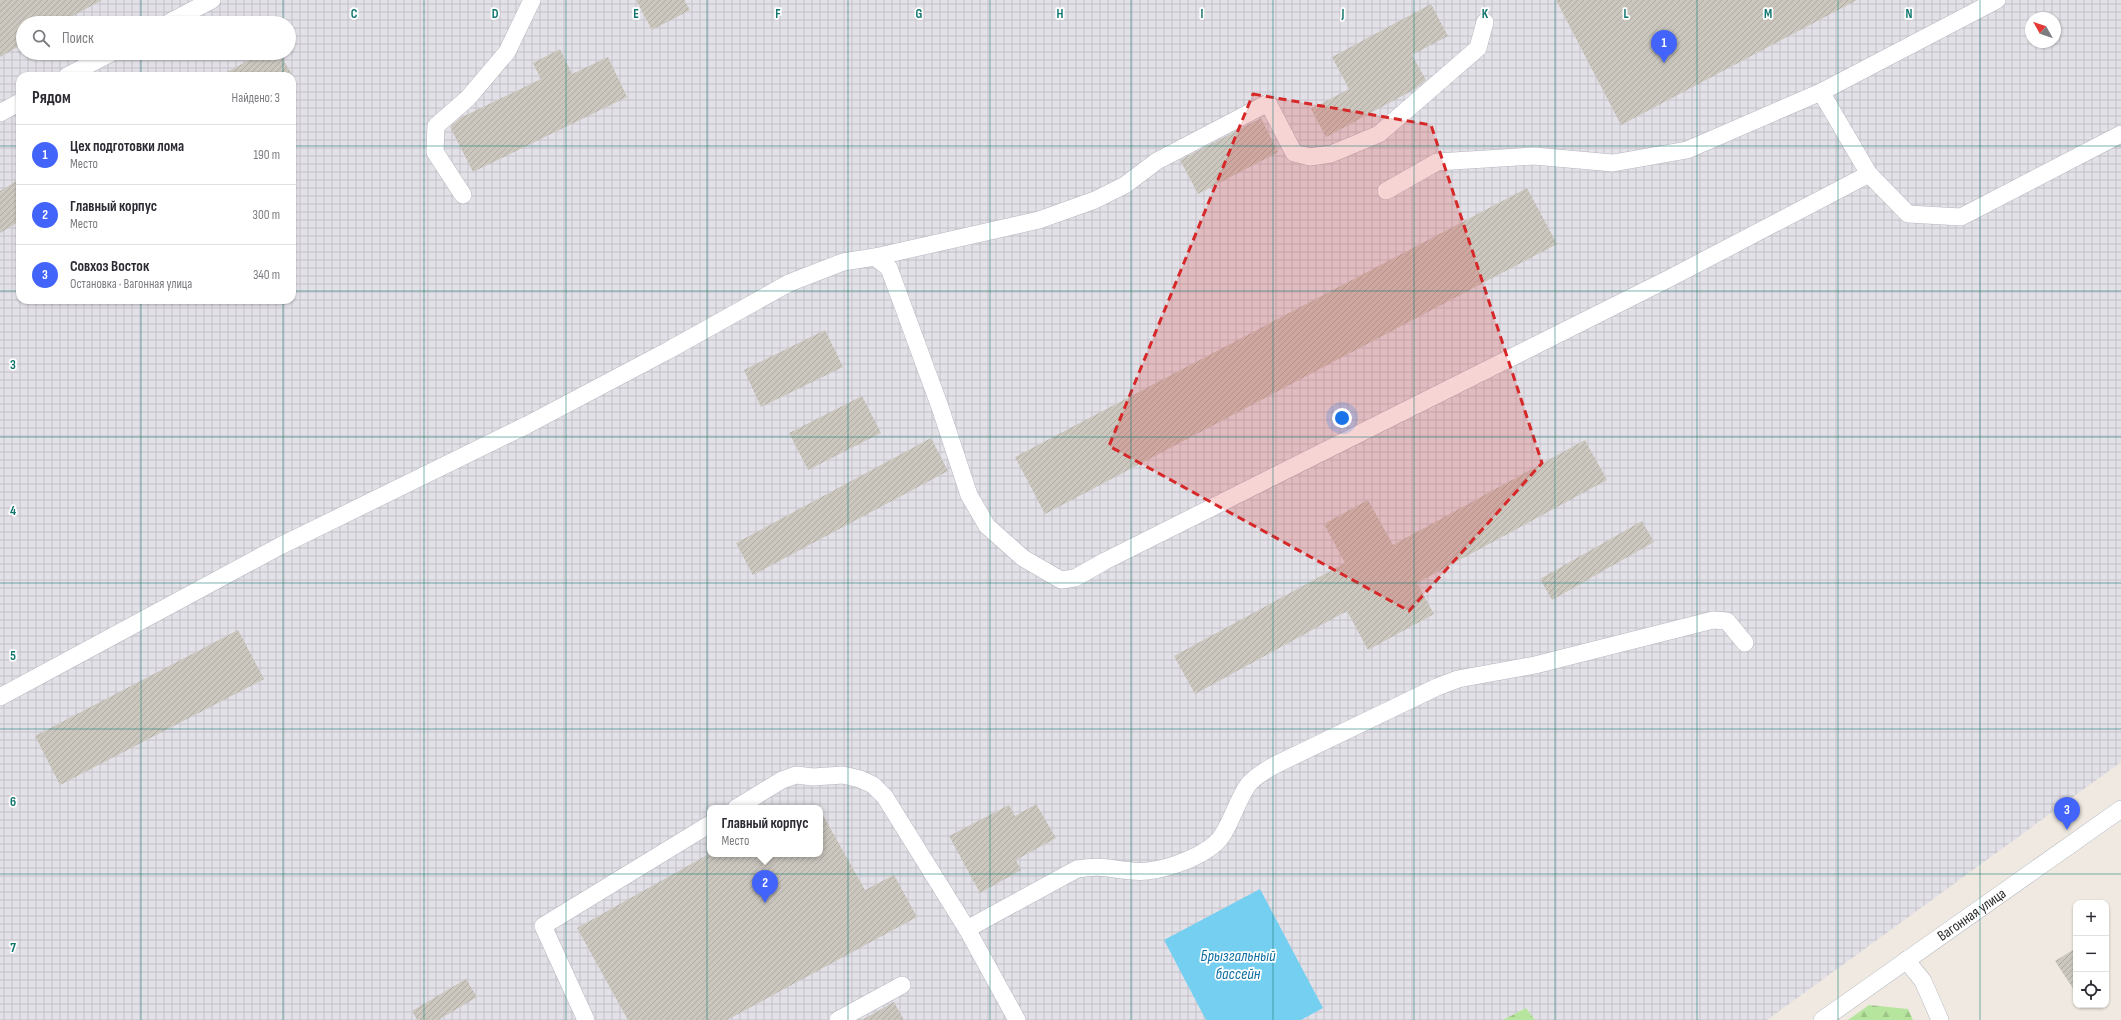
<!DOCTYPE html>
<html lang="ru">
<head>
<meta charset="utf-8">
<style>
	body { margin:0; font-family:"Sofia Sans Condensed",sans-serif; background:#f7f7f7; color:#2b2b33 }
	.controls { position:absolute; right:12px; bottom:12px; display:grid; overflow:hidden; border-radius:8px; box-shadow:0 1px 3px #0004 }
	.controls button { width:36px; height:36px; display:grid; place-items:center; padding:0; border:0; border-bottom:1px solid #e1e1e2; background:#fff; color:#2b2b33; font:20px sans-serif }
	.compass { position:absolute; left:2025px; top:12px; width:36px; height:36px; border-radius:50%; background:#fff; box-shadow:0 1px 3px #0004; rotate:310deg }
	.you { position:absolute; left:1342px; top:418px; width:14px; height:14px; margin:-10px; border:3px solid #fff; border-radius:50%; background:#1a73e8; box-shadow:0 0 0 6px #1a73e833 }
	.badge { display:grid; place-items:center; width:26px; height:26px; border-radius:50%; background:#4264fb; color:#fff; font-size:13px; font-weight:700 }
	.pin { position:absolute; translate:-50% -33px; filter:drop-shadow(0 1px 2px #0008) }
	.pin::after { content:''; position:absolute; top:21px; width:14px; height:12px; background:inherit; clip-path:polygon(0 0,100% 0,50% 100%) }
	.popup { position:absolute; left:707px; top:805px; width:116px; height:52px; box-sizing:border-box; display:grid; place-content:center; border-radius:8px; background:#fff; filter:drop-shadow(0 1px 3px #0005); font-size:13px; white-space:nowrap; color:#7c7c81 }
	.popup b { font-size:15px; color:#2b2b33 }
	.popup::after { content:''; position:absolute; left:50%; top:100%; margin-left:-8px; border:8px solid transparent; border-top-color:#fff }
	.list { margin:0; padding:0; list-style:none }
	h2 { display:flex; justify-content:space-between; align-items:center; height:52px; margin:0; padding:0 16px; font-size:17px }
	h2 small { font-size:13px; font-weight:400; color:#7c7c81 }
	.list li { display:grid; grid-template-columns:26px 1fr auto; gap:12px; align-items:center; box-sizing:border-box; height:60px; padding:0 16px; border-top:1px solid #e1e1e2 }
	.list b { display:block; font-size:15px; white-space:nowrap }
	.list p { margin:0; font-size:13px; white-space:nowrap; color:#7c7c81 }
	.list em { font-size:13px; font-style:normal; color:#7c7c81 }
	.icon { flex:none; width:22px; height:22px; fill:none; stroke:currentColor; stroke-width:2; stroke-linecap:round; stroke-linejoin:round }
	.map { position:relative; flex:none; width:2121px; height:1020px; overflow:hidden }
	.search { position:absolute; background:#fff; box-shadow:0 1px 3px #0004; left:16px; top:16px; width:280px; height:44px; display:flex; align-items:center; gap:10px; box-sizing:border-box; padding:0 14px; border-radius:22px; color:#7c7c81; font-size:15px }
	.panel { position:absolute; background:#fff; box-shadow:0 1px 3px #0004; left:16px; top:72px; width:280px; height:232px; border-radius:12px }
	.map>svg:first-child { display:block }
	.industrial { fill:url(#industrial-grid); fill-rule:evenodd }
	.forest { fill:url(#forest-firs) }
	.water { fill:#75cff0 }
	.building { fill:url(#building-hatch) }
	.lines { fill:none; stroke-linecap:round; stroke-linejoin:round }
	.minor-casing { stroke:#b4b7c1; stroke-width:18 }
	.minor { stroke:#fff; stroke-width:17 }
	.marked { fill:#d62828; fill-opacity:0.2; stroke:#d62828; stroke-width:3; stroke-dasharray:8 5; stroke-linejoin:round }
	.grid { fill:none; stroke:#0f766e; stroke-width:1; stroke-opacity:0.55 }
	.labels { text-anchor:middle; stroke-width:3.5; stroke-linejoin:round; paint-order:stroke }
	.street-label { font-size:15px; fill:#2e2e2e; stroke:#fff }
	.water-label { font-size:16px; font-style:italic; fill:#0d6fa3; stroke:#fff }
	.grid-label { font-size:13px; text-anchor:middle; font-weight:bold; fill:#0f766e; stroke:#fff; stroke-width:3.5; stroke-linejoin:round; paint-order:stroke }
</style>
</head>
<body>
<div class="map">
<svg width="2121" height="1020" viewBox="0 0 2121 1020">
	<defs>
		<pattern id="industrial-grid" width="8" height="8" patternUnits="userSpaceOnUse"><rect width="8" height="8" fill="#e3e1e8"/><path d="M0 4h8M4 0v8" fill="none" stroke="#c3c1c7"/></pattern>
		<pattern id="forest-firs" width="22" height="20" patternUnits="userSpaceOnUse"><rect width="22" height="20" fill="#b6e59e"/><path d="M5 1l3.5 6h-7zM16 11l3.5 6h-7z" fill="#9dc588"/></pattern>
		<pattern id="building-hatch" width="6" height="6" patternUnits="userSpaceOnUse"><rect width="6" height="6" fill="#cbc7bf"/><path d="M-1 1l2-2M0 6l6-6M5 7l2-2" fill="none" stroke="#afaba4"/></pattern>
	</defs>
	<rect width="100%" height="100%" fill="#efe9e1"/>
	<!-- industrial -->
	<path class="industrial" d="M 0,0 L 2121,0 L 2121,762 L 1767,1020 L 1535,1020 L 1526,1008 L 1503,1020 L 0,1020 ZM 2031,18 L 2055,18 L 2055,42 L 2031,42 ZM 23,23 L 289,23 L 289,53 L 23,53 ZM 20,76 L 292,76 L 292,300 L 20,300 ZM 710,808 L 820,808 L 820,854 L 710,854 Z"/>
	<!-- forest -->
	<path class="forest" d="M 1869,1005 L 1908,1009 L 1913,1020 L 1848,1020 Z
		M 1526,1008 L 1535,1020 L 1503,1020 Z"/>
	<!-- water -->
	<path class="water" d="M 1260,889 L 1323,1008 L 1301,1020 L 1206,1020 L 1164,940 Z"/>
	<!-- building -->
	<path class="building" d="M 0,0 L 102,0 L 60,23 L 23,23 L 23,44 L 0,57 Z
		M 636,0 L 684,0 L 690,10 L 652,30 Z
		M 1556,0 L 1857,0 L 1621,125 Z
		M 1431,4 L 1448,36 L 1412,55 L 1426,80 L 1415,89 L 1326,137 L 1311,109 L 1349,89 L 1332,57 Z
		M 560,49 L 572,74 L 608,57 L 627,97 L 473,172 L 450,127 L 460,118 L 541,79 L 533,63 Z
		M 262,53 L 279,53 L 293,76 L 220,76 Z
		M 1261,118 L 1278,152 L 1198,194 L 1180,160 Z
		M 20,179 L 20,221 L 0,233 L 0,191 Z
		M 1527,188 L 1557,244 L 1045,514 L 1015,457 Z
		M 825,330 L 843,367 L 761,407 L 744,370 Z
		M 862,396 L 881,433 L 808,470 L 789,433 Z
		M 931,438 L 948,471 L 753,575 L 736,543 Z
		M 1585,440 L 1607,480 L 1417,583 L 1434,614 L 1368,650 L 1347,611 L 1195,694 L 1174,656 L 1345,563 L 1324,524 L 1368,500 L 1393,545 Z
		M 1642,521 L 1654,542 L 1552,600 L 1540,579 Z
		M 238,630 L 264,679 L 60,785 L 35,736 Z
		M 1036,804 L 1056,838 L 1016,860 L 1021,870 L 980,893 L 949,836 L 1009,805 L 1015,816 Z
		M 820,810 L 865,890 L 894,875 L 917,917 L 727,1020 L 628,1020 L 577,928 L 709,854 L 820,854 Z
		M 2076,948 L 2076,993 L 2055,961 Z
		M 466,979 L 477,997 L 438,1020 L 417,1020 L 412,1011 Z
		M 894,1002 L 904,1020 L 862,1020 Z"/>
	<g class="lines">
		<!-- minor casing -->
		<g class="minor-casing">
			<g id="minor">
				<path d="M 168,23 L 212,0"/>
				<path d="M 67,76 L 111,53"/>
				<path d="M 1821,92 L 1997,0"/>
				<path d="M 0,113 L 20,102"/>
				<path d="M 1386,191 L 1437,162 L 1534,156 L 1613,163 L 1687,150 L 1821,92 L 1869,174 L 1908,214 L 1961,217 L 2121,134"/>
				<path d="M 463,195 L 435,152 L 436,126 L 468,98 L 507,52 L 532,0"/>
				<path d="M 875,257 L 1039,220 L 1095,200 L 1125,185 L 1157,161 L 1268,103 L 1294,153 L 1310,157 L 1331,154 L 1379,134 L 1478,48 L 1485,22"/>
				<path d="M 0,697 L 280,546 L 527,425 L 669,350 L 789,283 L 843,262 L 875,257 L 889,268 L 940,407 L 969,495 L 987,526 L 1023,558 L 1061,580 L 1075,578 L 1105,561 L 1672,277 L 1869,174"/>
				<path d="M 736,808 L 782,780 L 796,775 L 813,777 L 843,775 L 860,779 L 873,785 L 885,797 L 967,929 L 1077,869 C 1102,865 1109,869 1132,871 C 1157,874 1199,859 1217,842 C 1229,830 1237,800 1248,785 C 1254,777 1266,770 1275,765 L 1437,687 L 1458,679 L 1535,665 L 1713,620 L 1727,621 L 1745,643"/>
				<path d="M 967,929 L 1017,1020"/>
				<path d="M 1906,960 L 1923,981 L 1940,1020"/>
				<path d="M 586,1020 L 543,926 L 710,824"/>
				<path d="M 838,1020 L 902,985"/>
				<path id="s1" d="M 1822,1020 L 2121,809"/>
			</g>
		</g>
		<!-- minor -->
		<use href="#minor" class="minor"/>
	</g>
	<!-- marked area -->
	<path class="marked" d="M 1253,94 L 1431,125 L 1542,463 L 1409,611 L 1109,446 Z"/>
	<!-- grid -->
	<path class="grid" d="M 141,0 L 141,23M 283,0 L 283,23M 424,0 L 424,1020M 566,0 L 566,1020M 707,0 L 707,1020M 848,0 L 848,1020M 990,0 L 990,1020M 1131,0 L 1131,1020M 1273,0 L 1273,1020M 1414,0 L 1414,1020M 1555,0 L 1555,1020M 1697,0 L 1697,1020M 1838,0 L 1838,1020M 1980,0 L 1980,1020M 141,53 L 141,76M 283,53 L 283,76M 0,146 L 20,146M 292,146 L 2121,146M 0,291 L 20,291M 292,291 L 2121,291M 141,300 L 141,1020M 283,300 L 283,1020M 0,437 L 2121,437M 0,583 L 2121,583M 0,729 L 2121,729M 0,874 L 2121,874"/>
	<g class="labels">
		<!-- street labels -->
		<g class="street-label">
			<text dy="5" stroke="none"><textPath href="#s1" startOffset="183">Вагонная улица</textPath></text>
		</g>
		<!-- water labels -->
		<g class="water-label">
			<text x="1238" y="961">Брызгальный<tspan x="1238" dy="18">бассейн</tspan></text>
		</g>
	</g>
	<g class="grid-label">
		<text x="354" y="18">C</text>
		<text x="495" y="18">D</text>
		<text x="636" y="18">E</text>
		<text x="778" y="18">F</text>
		<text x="919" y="18">G</text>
		<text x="1060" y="18">H</text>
		<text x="1202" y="18">I</text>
		<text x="1343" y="18">J</text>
		<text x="1485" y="18">K</text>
		<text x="1626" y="18">L</text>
		<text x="1768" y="18">M</text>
		<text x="1909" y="18">N</text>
		<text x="13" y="369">3</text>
		<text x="13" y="515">4</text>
		<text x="13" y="660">5</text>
		<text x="13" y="806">6</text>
		<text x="13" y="952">7</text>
	</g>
</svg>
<div class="controls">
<button>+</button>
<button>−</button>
<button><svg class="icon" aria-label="locate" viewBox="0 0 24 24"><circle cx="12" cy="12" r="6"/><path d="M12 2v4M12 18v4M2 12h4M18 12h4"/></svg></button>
</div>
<svg class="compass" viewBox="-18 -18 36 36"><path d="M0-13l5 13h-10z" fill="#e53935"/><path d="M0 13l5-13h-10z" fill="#7c7c81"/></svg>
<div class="you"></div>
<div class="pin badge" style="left:1664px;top:63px">1</div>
<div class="pin badge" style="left:765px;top:903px">2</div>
<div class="popup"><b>Главный корпус</b>Место</div>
<div class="pin badge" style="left:2067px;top:830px">3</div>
<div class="search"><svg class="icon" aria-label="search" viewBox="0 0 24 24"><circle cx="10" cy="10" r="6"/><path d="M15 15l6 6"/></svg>Поиск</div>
<section class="panel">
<h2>Рядом<small>Найдено: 3</small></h2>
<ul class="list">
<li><span class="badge">1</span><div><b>Цех подготовки лома</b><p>Место</p></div><em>190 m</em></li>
<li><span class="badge">2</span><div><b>Главный корпус</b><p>Место</p></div><em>300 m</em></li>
<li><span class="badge">3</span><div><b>Совхоз Восток</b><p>Остановка · Вагонная улица</p></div><em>340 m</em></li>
</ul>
</section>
</div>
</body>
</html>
